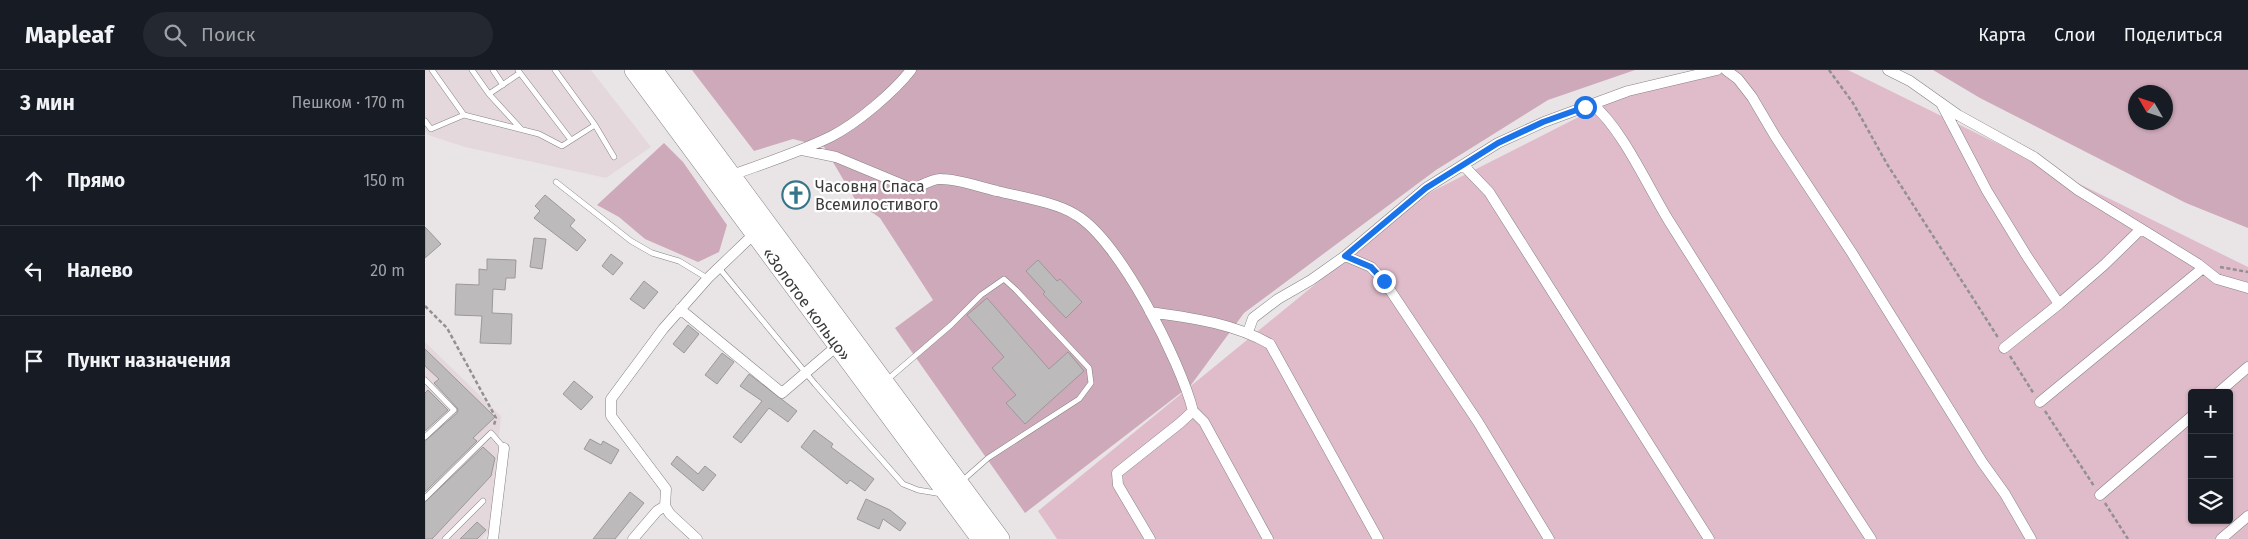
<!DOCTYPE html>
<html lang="ru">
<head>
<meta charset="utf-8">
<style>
	body { margin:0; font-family:"Fira Sans",sans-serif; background:#242831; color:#f1f3f6 }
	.controls { position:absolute; right:15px; bottom:15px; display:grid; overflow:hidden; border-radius:5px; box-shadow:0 1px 4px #0004 }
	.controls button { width:45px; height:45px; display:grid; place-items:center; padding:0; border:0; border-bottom:1px solid #363941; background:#171b24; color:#f1f3f6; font:25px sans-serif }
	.compass { position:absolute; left:1703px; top:15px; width:45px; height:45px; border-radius:50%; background:#171b24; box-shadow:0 1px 4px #0004; rotate:309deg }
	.stop { position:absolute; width:15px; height:15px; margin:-11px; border:4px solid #1a73e8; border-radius:50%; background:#fff }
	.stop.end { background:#1a73e8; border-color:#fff; box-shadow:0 1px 5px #0008 }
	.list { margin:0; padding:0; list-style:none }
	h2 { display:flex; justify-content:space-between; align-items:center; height:65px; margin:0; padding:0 20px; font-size:21px }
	h2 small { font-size:16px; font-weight:400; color:#9ea1a6 }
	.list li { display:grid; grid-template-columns:32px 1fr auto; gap:15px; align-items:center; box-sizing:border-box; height:90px; padding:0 20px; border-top:1px solid #363941 }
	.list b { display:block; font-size:19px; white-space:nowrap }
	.list em { font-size:16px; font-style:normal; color:#9ea1a6 }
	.icon { flex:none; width:28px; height:28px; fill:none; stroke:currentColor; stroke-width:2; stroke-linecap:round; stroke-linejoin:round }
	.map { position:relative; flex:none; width:1823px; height:469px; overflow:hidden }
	header { display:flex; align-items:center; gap:30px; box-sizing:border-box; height:70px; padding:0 25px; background:#171b24; border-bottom:1px solid #363941 }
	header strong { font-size:24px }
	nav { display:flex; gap:28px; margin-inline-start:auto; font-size:18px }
	.search { width:350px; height:45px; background:#242831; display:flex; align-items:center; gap:12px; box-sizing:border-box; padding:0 18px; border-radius:28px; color:#9ea1a6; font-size:19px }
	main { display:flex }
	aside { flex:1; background:#171b24 }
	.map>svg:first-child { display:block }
	.built { fill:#e4d8dd }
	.green { fill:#e0bccb; fill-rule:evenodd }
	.forest { fill:#cea9b9; fill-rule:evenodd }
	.building { fill:#bdbabb; stroke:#9c989a }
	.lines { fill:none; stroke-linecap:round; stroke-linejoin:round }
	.lane-casing { stroke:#868284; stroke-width:6 }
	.street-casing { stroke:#868284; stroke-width:11 }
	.highway-casing { stroke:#868284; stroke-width:20 }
	.path { stroke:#939091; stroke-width:2.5; stroke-dasharray:4 2.5; stroke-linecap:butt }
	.lane { stroke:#fff; stroke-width:5 }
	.street { stroke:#fff; stroke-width:10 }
	.highway { stroke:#fff; stroke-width:19 }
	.route { stroke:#1a73e8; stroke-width:6 }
	.labels { text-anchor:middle; stroke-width:4.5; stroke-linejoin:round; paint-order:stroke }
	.poi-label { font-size:16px; fill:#3c3b3b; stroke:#fff; text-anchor:start }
	.street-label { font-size:16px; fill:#3c3b3b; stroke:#fff }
</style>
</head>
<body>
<header>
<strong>Mapleaf</strong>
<div class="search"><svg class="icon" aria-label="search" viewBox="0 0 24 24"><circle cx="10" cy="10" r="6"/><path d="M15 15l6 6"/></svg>Поиск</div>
<nav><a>Карта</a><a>Слои</a><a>Поделиться</a></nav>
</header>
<main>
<aside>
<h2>3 мин<small>Пешком · 170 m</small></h2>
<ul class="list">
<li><svg class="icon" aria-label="ahead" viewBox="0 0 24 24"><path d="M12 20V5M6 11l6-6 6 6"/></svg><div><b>Прямо</b></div><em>150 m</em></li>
<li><svg class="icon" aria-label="left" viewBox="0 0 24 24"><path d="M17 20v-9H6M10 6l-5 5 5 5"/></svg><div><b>Налево</b></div><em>20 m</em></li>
<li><svg class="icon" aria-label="arrive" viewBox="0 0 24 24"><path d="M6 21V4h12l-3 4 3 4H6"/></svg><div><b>Пункт назначения</b></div></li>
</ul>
</aside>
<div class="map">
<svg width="1823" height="469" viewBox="0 0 1823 469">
	<rect width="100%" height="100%" fill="#e9e5e7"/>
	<!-- built -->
	<path class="built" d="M 0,0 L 166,0 L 226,77 L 181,108 L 40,77 L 3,65 L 0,61 Z
		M 0,272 L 76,346 L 65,460 L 56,469 L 0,469 Z"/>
	<!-- green -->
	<path class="green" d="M 1309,0 L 1423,0 L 1823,197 L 1823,469 L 632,469 L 613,441 L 998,126 L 1193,27 ZM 1767,323 L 1804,323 L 1804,450 L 1767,450 Z"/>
	<!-- forest -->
	<path class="forest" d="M 267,0 L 1210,0 L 1123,30 L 1011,100 L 819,243 L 766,315 L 600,443 L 470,258 L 508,230 L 455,148 L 431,131 L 399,77 L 368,69 L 329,81 Z
		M 1508,0 L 1823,0 L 1823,158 L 1761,133 L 1555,28 ZM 1710,22 L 1740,22 L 1740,52 L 1710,52 Z
		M 239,73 L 258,92 L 302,155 L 294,182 L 273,192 L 220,169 L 194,147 L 172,135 Z"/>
	<!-- building -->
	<path class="building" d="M 120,125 L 150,150 L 145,156 L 161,170 L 152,181 L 109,148 L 115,141 L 110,136 Z
		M 0,157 L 16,174 L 0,188 Z
		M 109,168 L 121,169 L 117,199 L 105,197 Z
		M 186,184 L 198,193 L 188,205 L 177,196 Z
		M 62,189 L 91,190 L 90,208 L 81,208 L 80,220 L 68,219 L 67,243 L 87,244 L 86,274 L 55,273 L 57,246 L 30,245 L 31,214 L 54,215 L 54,199 L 62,200 Z
		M 613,190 L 632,211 L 635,209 L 657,232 L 641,248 L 618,224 L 620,222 L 601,201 Z
		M 219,211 L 233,222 L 219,239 L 205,229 Z
		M 562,228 L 624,299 L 643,282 L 659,301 L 600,354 L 581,333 L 591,325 L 567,298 L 579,287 L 542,245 Z
		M 263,255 L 274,264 L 259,283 L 248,274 Z
		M 0,279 L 70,347 L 48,368 L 52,371 L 0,422 L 0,371 L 32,343 L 33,339 L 9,313 L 14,309 L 0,296 Z
		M 297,283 L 309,292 L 292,314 L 280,305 Z
		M 324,304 L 372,341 L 363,352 L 344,338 L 316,373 L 308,367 L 337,331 L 315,316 Z
		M 149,311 L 168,327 L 156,340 L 138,324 Z
		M 3,320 L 23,340 L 0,361 L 0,323 Z
		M 389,360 L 408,374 L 406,377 L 449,409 L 440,421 L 425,410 L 422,414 L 376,377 Z
		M 165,369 L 176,375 L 178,371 L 194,380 L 186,394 L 159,379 Z
		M 58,377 L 70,388 L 66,406 L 7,469 L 0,469 L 0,432 Z
		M 252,386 L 273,404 L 280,396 L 291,405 L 278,421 L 246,394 Z
		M 205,422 L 219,433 L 190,469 L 168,469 Z
		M 441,429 L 465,440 L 481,453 L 475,461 L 458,449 L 454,459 L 432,449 Z
		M 52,452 L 61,460 L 52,469 L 35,469 Z"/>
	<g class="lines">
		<!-- lane casing -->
		<g class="lane-casing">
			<path id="lane" d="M 7,0 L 39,45 L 114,64 L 137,76 L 170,55 L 130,0
				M 47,0 L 64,24 L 95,3 L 93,0
				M 68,0 L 78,15
				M 95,3 L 146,70
				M 64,24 L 96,59
				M 0,51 L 6,59 L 39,45
				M 170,55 L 189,87
				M 131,112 L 206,171 L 227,183 L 254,191 L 282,208
				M 294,198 L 390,314 L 478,414 L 493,420 L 517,424
				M 0,310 L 29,340 L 0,367
				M 462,310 L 526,255 L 556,225 L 579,209 L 591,220 L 664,298 L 666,313 L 654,329 L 563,388 L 537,411
				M 0,428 L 66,363 L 79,378
				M 20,469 L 58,431"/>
		</g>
		<!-- street casing -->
		<g class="street-casing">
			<path id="street" d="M 1301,0 L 1313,9 L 1327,27 L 1350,66 L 1427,183 L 1557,392 L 1580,424 L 1606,469
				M 1463,0 L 1485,11 L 1533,45 L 1609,87 L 1653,120 L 1773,194 L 1792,209 L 1823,218
				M 1167,34 C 1197,58 1223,117 1244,151 C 1311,257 1377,364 1446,469
				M 1517,35 L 1562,121 L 1603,188 L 1634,234 L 1579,278
				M 377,80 L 411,87 L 488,119 C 496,116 508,108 516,109 C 534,109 554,117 572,121 C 595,127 631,132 651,145 C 694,170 756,292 768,341 L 755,353 L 692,403 L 693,415 L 725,469
				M 1038,95 L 1064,122 L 1284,469
				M 307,105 C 340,93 375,82 407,66 C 432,53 469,22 486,0
				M 920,186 L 946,197 L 959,211 L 1053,352 L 1124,469
				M 1634,234 L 1679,195 L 1716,159
				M 255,239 L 357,323 L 413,275
				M 725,242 C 767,248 807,253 845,274 L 953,469
				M 823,262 L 828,248 L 853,229 L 886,210 L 920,186 L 1001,118 L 1073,73 L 1119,52 L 1203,21 L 1292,0
				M 1793,323 L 1823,297
				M 1615,332 L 1778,198
				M 768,341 L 779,352 L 843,469
				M 1675,425 L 1767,346
				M 68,469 L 79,378
				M 208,469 L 232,441 L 240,436
				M 272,469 L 245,444 L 240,436 L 241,419 L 186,346 L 186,329 L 238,259 L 283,208 L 330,163
				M 1796,469 L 1823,446"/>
		</g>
		<!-- highway casing -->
		<g class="highway-casing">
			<g id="highway">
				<path id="s1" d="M 209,0 L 556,469"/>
				<path d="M 228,0 L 575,469"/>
			</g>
		</g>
		<!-- path -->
		<path class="path" d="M 1404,0 L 1428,33 L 1462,94 L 1574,269
			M 1795,197 L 1823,202
			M 0,236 L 22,258 L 71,348 L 69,355
			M 1585,286 L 1609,324
			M 1620,341 L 1669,416
			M 1680,433 L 1703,469"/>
		<!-- lane -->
		<use href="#lane" class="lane"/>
		<!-- street -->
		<use href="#street" class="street"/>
		<!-- highway -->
		<use href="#highway" class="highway"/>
	</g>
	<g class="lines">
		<!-- route -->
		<path class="route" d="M 959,211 L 946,197 L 920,186 L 1001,118 L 1073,73 L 1118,52 L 1160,37"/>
	</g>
	<!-- icons -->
	<defs>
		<g id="church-ring" transform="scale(1.4375)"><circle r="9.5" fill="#fff" stroke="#36758a" stroke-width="1.5"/><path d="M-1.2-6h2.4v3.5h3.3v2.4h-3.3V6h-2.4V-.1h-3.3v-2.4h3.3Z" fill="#36758a"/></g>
	</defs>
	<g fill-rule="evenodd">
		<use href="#church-ring" x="371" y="125"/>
	</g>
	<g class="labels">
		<!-- poi labels -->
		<g class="poi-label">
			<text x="390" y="122">Часовня Спаса<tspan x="390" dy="18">Всемилостивого</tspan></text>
		</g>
		<!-- street labels -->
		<g class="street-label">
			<text dy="6" stroke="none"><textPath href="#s1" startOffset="291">«Золотое кольцо»</textPath></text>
		</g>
	</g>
</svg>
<div class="controls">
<button>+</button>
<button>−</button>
<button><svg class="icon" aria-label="layers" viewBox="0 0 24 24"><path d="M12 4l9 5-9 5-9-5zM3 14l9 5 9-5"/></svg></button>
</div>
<svg class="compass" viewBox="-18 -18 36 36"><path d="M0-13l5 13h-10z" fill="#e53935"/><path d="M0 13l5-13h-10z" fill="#9ea1a6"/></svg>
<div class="stop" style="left:1160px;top:37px"></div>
<div class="stop end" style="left:959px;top:211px"></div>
</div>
</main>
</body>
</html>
